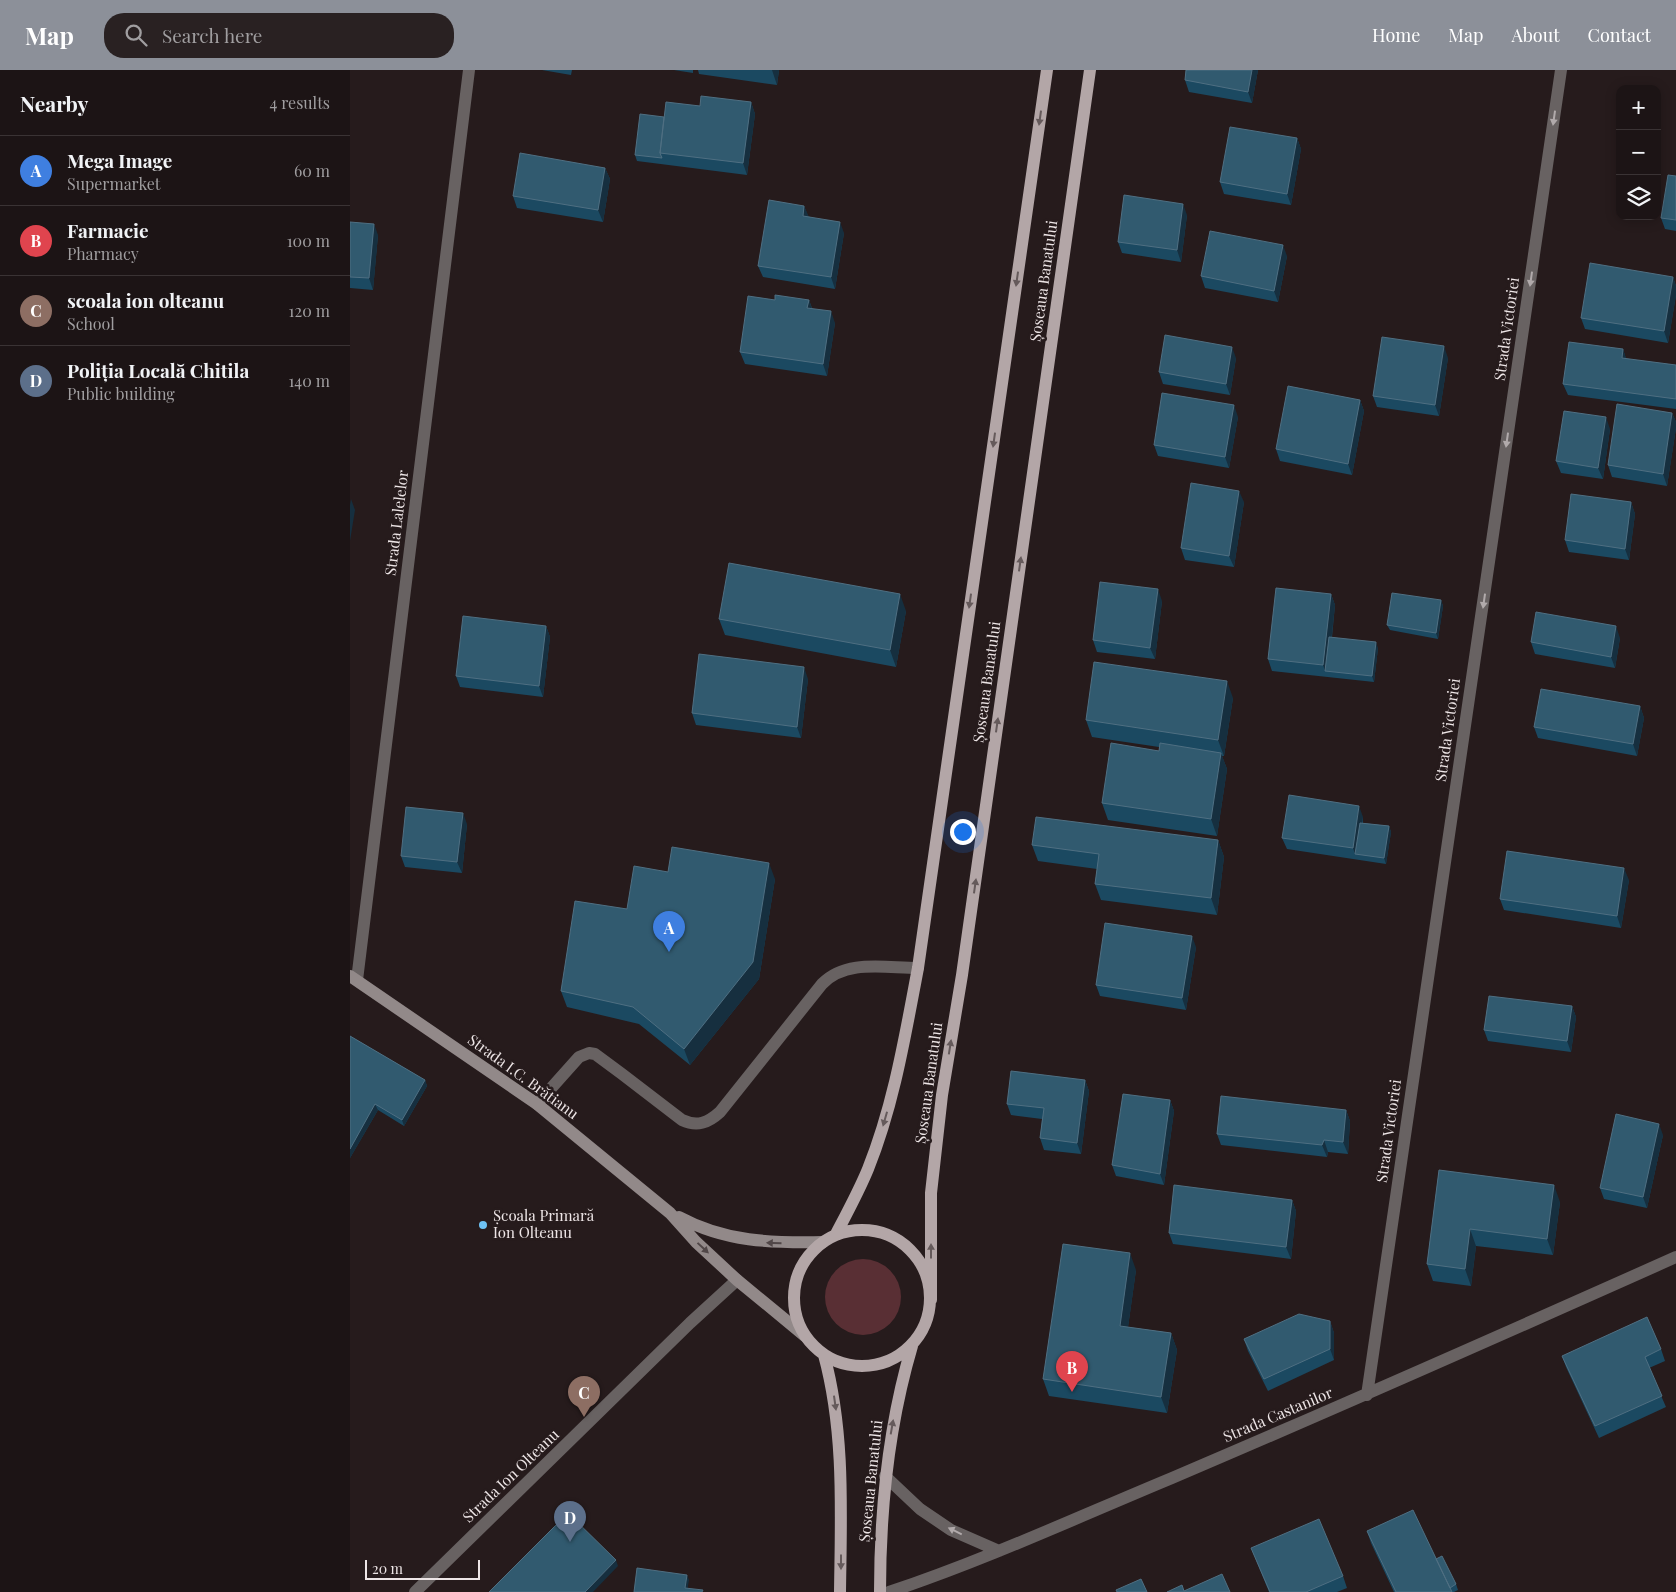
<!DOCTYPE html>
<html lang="en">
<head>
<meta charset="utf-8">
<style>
	body { margin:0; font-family:"Playfair Display",serif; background:#292122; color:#f1f3f6 }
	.controls { position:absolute; right:15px; top:15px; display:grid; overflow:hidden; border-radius:10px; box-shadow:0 2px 12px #0003 }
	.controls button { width:45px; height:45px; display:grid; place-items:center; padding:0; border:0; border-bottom:1px solid #3a3334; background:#1c1415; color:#f1f3f6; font:25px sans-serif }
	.scale { position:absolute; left:15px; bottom:12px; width:115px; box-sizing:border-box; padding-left:5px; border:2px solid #ede5e6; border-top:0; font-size:14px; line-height:18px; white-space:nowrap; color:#ede5e6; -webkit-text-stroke:4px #261b1c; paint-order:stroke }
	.you { position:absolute; left:612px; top:761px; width:18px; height:18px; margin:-12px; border:4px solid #fff; border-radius:50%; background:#1a73e8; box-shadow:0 0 0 8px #1a73e833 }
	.badge { display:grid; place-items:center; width:32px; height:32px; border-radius:50%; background:#8c9099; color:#fff; font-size:16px; font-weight:700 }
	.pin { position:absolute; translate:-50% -41px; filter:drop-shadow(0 1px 2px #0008) }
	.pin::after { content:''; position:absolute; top:26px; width:18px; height:15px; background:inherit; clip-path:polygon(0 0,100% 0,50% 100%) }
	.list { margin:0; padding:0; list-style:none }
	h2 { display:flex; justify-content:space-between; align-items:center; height:65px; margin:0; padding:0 20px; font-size:21px }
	h2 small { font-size:16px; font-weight:400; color:#a09ea0 }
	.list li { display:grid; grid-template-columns:32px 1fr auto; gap:15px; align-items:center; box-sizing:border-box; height:70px; padding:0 20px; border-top:1px solid #3a3334 }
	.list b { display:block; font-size:19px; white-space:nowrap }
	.list p { margin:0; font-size:16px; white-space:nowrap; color:#a09ea0 }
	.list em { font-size:16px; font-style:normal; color:#a09ea0 }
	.icon { flex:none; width:28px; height:28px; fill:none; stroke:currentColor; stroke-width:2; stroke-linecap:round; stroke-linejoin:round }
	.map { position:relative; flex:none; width:1326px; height:1522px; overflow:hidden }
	header { display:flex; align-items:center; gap:30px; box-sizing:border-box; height:70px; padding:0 25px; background:#8c9099; color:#fff }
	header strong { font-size:24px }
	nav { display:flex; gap:28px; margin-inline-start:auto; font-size:18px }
	.search { width:350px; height:45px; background:#292122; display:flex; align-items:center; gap:12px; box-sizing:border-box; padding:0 18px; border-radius:20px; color:#a09ea0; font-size:19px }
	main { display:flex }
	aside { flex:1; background:#1c1415 }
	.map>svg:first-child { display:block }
	.green { fill:#592f34 }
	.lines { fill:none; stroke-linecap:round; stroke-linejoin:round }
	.lane { stroke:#686262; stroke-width:12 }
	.street { stroke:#686262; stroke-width:12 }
	.secondary { stroke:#928989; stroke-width:12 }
	.primary { stroke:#b3a6a7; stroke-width:12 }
	.wall { fill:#1b4961 }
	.shaded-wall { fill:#162f3f }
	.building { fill:#315a6f; stroke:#4f6f82 }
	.oneway { fill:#655a5b }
	.oneway2 { fill:#b1aaab }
	.oneway3 { fill:#514748 }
	.poi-dot { fill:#6ec2f3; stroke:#261b1c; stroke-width:2 }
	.labels { text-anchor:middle; stroke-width:5; stroke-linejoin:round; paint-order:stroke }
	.street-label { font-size:15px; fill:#ede5e6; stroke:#261b1c }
	.poi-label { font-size:15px; fill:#ede5e6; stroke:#261b1c; text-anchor:start }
</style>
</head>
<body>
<header>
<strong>Map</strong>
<div class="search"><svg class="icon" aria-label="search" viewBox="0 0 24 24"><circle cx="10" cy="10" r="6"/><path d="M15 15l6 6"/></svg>Search here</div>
<nav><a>Home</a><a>Map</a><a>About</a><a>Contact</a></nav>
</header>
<main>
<aside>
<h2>Nearby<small>4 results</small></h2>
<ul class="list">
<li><span class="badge" style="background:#3f7fe0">A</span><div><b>Mega Image</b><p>Supermarket</p></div><em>60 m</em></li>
<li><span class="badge" style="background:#e0444e">B</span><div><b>Farmacie</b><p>Pharmacy</p></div><em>100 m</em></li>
<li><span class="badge" style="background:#8d6e63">C</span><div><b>scoala ion olteanu</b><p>School</p></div><em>120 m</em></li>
<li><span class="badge" style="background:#5c6f8a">D</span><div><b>Poliția Locală Chitila</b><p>Public building</p></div><em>140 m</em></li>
</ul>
</aside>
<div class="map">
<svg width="1326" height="1522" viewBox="0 0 1326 1522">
	<rect width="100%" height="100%" fill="#261b1c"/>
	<!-- green -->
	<path class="green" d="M475 1227a38 38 0 1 1 76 0a38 38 0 1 1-76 0Z"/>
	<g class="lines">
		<!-- lane -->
		<path class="lane" d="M 187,1034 L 229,987 L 239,983 L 245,984 L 272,1004 L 332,1050 C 347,1057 358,1053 370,1042 L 472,914 C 496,889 535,898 568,898"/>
		<!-- street -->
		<path class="street" d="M 7,910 L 119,0
			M 1017,1325 L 1211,0
			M 535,1406 L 570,1439 L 601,1460 L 649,1481
			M 65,1522 L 340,1253 L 387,1210
			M 539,1522 C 635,1490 728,1447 822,1408 C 991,1336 1158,1262 1326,1187"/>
		<!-- secondary -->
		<path class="secondary" d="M 0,906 L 187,1034 L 320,1143 L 346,1172 L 387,1210 L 455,1266
			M 329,1147 C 375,1172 421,1173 473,1172"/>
		<!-- primary -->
		<path class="primary" d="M444 1228a68 68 0 1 1 136 0a68 68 0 1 1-136 0Z
			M 486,1164 C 497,1143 509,1121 518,1099 C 544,1034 555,966 568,898 L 697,0
			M 581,1230 L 581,1123 L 592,1025 L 612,905 L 740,0
			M 474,1285 C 495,1362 491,1443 490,1522
			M 530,1522 C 530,1438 538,1357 562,1276"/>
	</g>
	<!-- wall -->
	<path class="wall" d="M 192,0 L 222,0 L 221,5 Z
		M 324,0 L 343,0 L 343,3 Z
		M 348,0 L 429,0 L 427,15 L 349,4 Z
		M 836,0 L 908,0 L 902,33 L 839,22 L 835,10 Z
		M 401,32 L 405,44 L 397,105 L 287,91 L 285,85 L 314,47 L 350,36 Z
		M 947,68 L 951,79 L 941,135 L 874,124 L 870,112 Z
		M 255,98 L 260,109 L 253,152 L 167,138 L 163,126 Z
		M 1326,106 L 1326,161 L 1315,159 L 1311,148 Z
		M 454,136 L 458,146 L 494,163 L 485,219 L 413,207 L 408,196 Z
		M 837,145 L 831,192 L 772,183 L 768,172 Z
		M 0,152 L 28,165 L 23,220 L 0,218 Z
		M 937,186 L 928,232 L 855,218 L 851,206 Z
		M 1323,207 L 1326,216 L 1326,225 L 1318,273 L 1235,259 L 1231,248 Z
		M 425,230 L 459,230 L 462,238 L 485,253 L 477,306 L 395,294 L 390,282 Z
		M 1273,279 L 1276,289 L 1326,295 L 1326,339 L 1218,325 L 1213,314 Z
		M 886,288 L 880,325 L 813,314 L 809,302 Z
		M 1098,288 L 1089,346 L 1027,337 L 1023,326 Z
		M 1010,330 L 1014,341 L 1002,405 L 930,391 L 926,379 Z
		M 1322,343 L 1326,352 L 1326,358 L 1317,416 L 1262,407 L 1258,395 Z
		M 888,347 L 879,398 L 808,386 L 804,375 Z
		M 1260,359 L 1253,409 L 1211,403 L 1206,391 Z
		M 894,432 L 884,497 L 835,490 L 831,478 Z
		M 1281,432 L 1285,444 L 1279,490 L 1219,482 L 1215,470 Z
		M 981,524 L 985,535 L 982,567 L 1028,578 L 1024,612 L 922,601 L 918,589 Z
		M 1091,530 L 1093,536 L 1088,569 L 1040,560 L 1037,555 Z
		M 812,531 L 805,589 L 747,582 L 743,570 Z
		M 556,541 L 546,597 L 375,565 L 369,549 Z
		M 196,556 L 200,567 L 193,627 L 110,617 L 106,606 Z
		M 1270,568 L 1265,598 L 1185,584 L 1181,572 Z
		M 458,609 L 451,668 L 346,655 L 342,643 Z
		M 883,628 L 874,686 L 872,686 L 877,699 L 867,766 L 758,750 L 752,733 L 809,681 L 809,677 L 742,667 L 736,650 Z
		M 1290,636 L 1294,648 L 1287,686 L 1188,668 L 1184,657 Z
		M 1013,747 L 1013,753 L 1039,756 L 1041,762 L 1036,794 L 937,779 L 932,768 Z
		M 117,754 L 112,803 L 55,797 L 51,786 Z
		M 868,770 L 874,787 L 867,845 L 751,830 L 745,814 L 747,799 L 688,791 L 682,775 Z
		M 318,802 L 425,809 L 409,909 L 340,995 L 289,954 L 217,937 L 211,921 L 277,839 Z
		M 1279,810 L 1271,858 L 1154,840 L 1150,829 Z
		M 846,877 L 836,940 L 750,926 L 746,915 Z
		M 1222,936 L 1226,947 L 1221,982 L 1138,971 L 1134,960 Z
		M 0,966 L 75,1010 L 77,1016 L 54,1056 L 28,1040 L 0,1088 Z
		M 735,1010 L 739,1021 L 731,1084 L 694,1080 L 690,1068 L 692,1049 L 661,1045 L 657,1034 Z
		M 820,1030 L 824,1041 L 814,1115 L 766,1106 L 762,1095 Z
		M 996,1040 L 1000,1051 L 998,1084 L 978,1082 L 977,1087 L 871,1075 L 867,1064 Z
		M 1313,1065 L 1297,1138 L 1254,1129 L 1250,1118 Z
		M 1089,1100 L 1210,1132 L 1203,1185 L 1126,1176 L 1121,1216 L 1083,1211 L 1077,1194 Z
		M 942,1130 L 946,1141 L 941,1189 L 823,1174 L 819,1163 Z
		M 786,1200 L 778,1257 L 821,1263 L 827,1280 L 817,1343 L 699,1326 L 693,1309 Z
		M 980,1251 L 984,1263 L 984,1290 L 918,1321 L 898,1281 L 894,1269 Z
		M 1311,1279 L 1315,1291 L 1299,1298 L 1316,1337 L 1249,1368 L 1216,1297 L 1212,1286 Z
		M 1017,1461 L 1086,1489 L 1106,1514 L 1108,1520 L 1104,1522 L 1044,1522 L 1021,1473 Z
		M 901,1478 L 993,1506 L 997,1518 L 987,1522 L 919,1522 Z"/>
	<!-- shaded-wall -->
	<path class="shaded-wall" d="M 422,0 L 429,0 L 427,15 Z
		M 902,0 L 908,0 L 902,33 L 898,22 Z
		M 401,32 L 405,44 L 397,105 L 393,93 Z
		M 947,68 L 951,79 L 941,135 L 937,124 Z
		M 255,98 L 260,109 L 253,152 L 248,140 Z
		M 833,134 L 837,145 L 831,192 L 827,180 Z
		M 454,136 L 459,147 L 453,146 Z
		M 490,152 L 494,163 L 485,219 L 481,207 Z
		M 24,154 L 28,165 L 23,220 L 19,208 Z
		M 933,175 L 937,186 L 928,232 L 924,221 Z
		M 1323,207 L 1326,216 L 1326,225 L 1318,273 L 1314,261 Z
		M 459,230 L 463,242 L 457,238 Z
		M 481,241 L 485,253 L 477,306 L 473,294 Z
		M 1094,276 L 1098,288 L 1089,346 L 1085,335 Z
		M 882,277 L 886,288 L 880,325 L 876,314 Z
		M 1273,279 L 1277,291 L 1272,288 Z
		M 1010,330 L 1014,341 L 1002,405 L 998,394 Z
		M 884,335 L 888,347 L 879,398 L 875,387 Z
		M 1322,343 L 1326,352 L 1326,358 L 1317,416 L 1313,404 Z
		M 1256,347 L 1260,359 L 1253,409 L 1248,398 Z
		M 889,421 L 894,432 L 884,497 L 879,486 Z
		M 1,429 L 5,440 L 0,471 L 0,435 Z
		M 1281,432 L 1285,444 L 1279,490 L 1275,479 Z
		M 808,519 L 812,531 L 805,589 L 800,578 Z
		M 550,524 L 556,541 L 546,597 L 540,580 Z
		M 981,524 L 985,535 L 978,601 L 975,601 L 973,595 Z
		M 1091,530 L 1093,536 L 1088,569 L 1086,563 Z
		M 196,556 L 200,567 L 193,627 L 189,616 Z
		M 1266,556 L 1270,568 L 1265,598 L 1261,587 Z
		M 1026,572 L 1028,578 L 1024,612 L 1022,606 Z
		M 454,597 L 458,609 L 451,668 L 447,657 Z
		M 877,611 L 883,628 L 874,686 L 868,670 Z
		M 1290,636 L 1294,648 L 1287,686 L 1283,674 Z
		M 871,683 L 877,699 L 867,766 L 861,749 Z
		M 1009,736 L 1013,747 L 1008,784 L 1005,784 L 1003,778 Z
		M 113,743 L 117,754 L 112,803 L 107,792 Z
		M 1039,756 L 1041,762 L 1036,794 L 1034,788 Z
		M 868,770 L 874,787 L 867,845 L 861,828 Z
		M 419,793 L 425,809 L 409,909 L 340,995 L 334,979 Z
		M 1274,798 L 1279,810 L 1271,858 L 1267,846 Z
		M 842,866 L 846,877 L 836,940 L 832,928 Z
		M 1222,936 L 1226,947 L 1221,982 L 1217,971 Z
		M 75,1010 L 77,1016 L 54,1056 L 52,1050 Z
		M 735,1010 L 739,1021 L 731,1084 L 727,1073 Z
		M 820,1030 L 824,1041 L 814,1115 L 810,1104 Z
		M 25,1034 L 28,1040 L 0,1088 L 0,1079 Z
		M 996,1040 L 1000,1051 L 998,1084 L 993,1072 Z
		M 1309,1054 L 1313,1065 L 1297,1138 L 1293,1127 Z
		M 974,1070 L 978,1082 L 977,1087 L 972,1075 Z
		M 1204,1115 L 1210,1132 L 1203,1185 L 1197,1169 Z
		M 942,1130 L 946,1141 L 941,1189 L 936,1177 Z
		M 1120,1159 L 1126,1176 L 1121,1216 L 1115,1199 Z
		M 780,1183 L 786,1200 L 776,1272 L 770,1256 Z
		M 980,1251 L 984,1263 L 984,1290 L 980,1279 Z
		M 821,1263 L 827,1280 L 817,1343 L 811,1327 Z
		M 266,1490 L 268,1496 L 243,1522 L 235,1522 Z
		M 337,1505 L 339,1510 L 337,1522 L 335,1518 Z"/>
	<!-- building -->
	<path class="building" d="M 836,0 L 902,0 L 898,22 L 835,10 Z
		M 351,26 L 401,32 L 393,93 L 310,83 L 316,32 L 350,36 Z
		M 290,44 L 314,47 L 310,83 L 312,88 L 285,85 Z
		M 880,57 L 947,68 L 937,124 L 870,112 Z
		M 170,83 L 255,98 L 248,140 L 163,126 Z
		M 1318,105 L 1326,106 L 1326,150 L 1311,148 Z
		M 774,125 L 833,134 L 827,180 L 768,172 Z
		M 419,130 L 454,136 L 453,146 L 490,152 L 481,207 L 408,196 Z
		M 0,152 L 24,154 L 19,208 L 0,207 Z
		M 860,161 L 933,175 L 924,221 L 851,206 Z
		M 1240,193 L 1323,207 L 1314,261 L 1231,248 Z
		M 425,225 L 459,230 L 457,238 L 481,241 L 473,294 L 390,282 L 398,226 L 425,230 Z
		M 815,265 L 882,277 L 876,314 L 809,302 Z
		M 1032,267 L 1094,276 L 1085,335 L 1023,326 Z
		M 1219,272 L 1273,279 L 1272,288 L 1326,295 L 1326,329 L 1213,314 Z
		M 938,316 L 1010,330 L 998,394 L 926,379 Z
		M 812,323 L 884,335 L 875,387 L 804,375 Z
		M 1267,334 L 1322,343 L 1313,404 L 1258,395 Z
		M 1214,341 L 1256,347 L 1248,398 L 1206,391 Z
		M 841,413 L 889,421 L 879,486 L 831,478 Z
		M 1221,424 L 1281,432 L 1275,479 L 1215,470 Z
		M 379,493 L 550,524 L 540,580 L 369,549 Z
		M 750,512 L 808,519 L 800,578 L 743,570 Z
		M 926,518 L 981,524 L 973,595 L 918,589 Z
		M 1042,523 L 1091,530 L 1086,563 L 1037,555 Z
		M 1186,542 L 1266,556 L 1261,587 L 1181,572 Z
		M 113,546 L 196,556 L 189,616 L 106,606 Z
		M 979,567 L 1026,572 L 1022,606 L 975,601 Z
		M 349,584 L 454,597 L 447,657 L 342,643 Z
		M 744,592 L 877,611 L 868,670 L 736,650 Z
		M 1191,619 L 1290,636 L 1283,674 L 1184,657 Z
		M 761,673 L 809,681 L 810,673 L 871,683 L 861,749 L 752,733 Z
		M 939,725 L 1009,736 L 1003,778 L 932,768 Z
		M 56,737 L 113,743 L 107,792 L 51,786 Z
		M 686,747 L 868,770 L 861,828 L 745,814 L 749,784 L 682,775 Z
		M 1010,753 L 1039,756 L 1034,788 L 1005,784 Z
		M 322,777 L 419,793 L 403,892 L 334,979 L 283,937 L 211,921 L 225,831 L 277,839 L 284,796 L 318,802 Z
		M 1157,781 L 1274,798 L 1267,846 L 1150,829 Z
		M 755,853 L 842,866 L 832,928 L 746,915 Z
		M 1139,926 L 1222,936 L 1217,971 L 1134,960 Z
		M 0,966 L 75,1010 L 52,1050 L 25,1034 L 0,1079 Z
		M 661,1001 L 735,1010 L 727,1073 L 690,1068 L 694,1038 L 657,1034 Z
		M 773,1024 L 820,1030 L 810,1104 L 762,1095 Z
		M 871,1026 L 996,1040 L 993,1072 L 974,1070 L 972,1075 L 867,1064 Z
		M 1266,1044 L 1309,1054 L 1293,1127 L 1250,1118 Z
		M 1089,1100 L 1204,1115 L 1197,1169 L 1120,1159 L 1115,1199 L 1077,1194 Z
		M 824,1115 L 942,1130 L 936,1177 L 819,1163 Z
		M 713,1174 L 780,1183 L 770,1256 L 821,1263 L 811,1327 L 693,1309 Z
		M 949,1244 L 980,1251 L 980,1279 L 914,1309 L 894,1269 Z
		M 1297,1247 L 1311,1279 L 1295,1287 L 1312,1326 L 1245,1356 L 1212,1286 Z
		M 1063,1440 L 1102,1522 L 1046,1522 L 1017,1461 Z
		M 218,1443 L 266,1490 L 235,1522 L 139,1522 Z
		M 969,1449 L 993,1506 L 956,1522 L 920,1522 L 901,1478 Z
		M 1092,1486 L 1106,1514 L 1100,1518 L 1086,1489 Z
		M 287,1498 L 337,1505 L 335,1518 L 353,1520 L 352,1522 L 284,1522 Z
		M 872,1504 L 880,1522 L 817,1522 L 832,1515 L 834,1521 Z
		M 791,1509 L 797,1522 L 767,1522 L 766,1520 Z"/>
	<!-- one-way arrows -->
	<defs><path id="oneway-solid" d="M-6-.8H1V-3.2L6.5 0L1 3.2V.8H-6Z" transform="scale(1.25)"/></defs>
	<g class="oneway">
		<use href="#oneway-solid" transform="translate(690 48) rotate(98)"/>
		<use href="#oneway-solid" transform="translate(667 209) rotate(98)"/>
		<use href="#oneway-solid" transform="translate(644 370) rotate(98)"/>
		<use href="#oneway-solid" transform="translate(670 494) rotate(-82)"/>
		<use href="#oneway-solid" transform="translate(620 531) rotate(98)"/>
		<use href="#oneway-solid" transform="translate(647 655) rotate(-82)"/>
		<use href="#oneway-solid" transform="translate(625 816) rotate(-82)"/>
		<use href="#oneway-solid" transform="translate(600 977) rotate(-81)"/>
		<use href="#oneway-solid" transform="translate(535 1049) rotate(106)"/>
		<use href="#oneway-solid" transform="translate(581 1181) rotate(-90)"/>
		<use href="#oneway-solid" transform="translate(485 1333) rotate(82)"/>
		<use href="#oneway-solid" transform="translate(542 1357) rotate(-80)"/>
		<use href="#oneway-solid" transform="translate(491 1492) rotate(90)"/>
	</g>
	<g class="oneway2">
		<use href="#oneway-solid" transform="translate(1204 48) rotate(98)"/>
		<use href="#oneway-solid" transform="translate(1181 209) rotate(98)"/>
		<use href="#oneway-solid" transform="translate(1157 370) rotate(98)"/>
		<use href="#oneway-solid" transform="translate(1134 531) rotate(98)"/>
		<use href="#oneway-solid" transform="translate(605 1461) rotate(-154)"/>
	</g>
	<g class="oneway3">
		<use href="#oneway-solid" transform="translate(424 1173) rotate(-178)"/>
		<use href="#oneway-solid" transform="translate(353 1178) rotate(43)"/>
	</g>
	<!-- markers -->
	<circle class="poi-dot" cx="133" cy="1155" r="5"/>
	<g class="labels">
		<!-- street labels -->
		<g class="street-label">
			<text transform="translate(694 211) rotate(-82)" y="5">Șoseaua Banatului</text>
			<text transform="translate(1157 259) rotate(-82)" y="5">Strada Victoriei</text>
			<text transform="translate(47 453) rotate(-83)" y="5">Strada Lalelelor</text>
			<text transform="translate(637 612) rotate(-82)" y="5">Șoseaua Banatului</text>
			<text transform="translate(1098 660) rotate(-82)" y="5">Strada Victoriei</text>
			<text transform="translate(173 1007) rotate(36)" y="5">Strada I.C. Brătianu</text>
			<text transform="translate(579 1013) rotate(-82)" y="5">Șoseaua Banatului</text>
			<text transform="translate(1039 1061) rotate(-82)" y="5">Strada Victoriei</text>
			<text transform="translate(928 1345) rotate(-23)" y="5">Strada Castanilor</text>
			<text transform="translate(161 1406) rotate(-44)" y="5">Strada Ion Olteanu</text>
			<text transform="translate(521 1411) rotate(-84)" y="5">Șoseaua Banatului</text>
		</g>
		<!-- poi labels -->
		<g class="poi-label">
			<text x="143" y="1151">Școala Primară<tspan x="143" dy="17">Ion Olteanu</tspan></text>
		</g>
	</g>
</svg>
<div class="controls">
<button>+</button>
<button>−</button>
<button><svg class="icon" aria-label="layers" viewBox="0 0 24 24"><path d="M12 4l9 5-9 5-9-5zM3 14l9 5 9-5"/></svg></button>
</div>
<div class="scale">20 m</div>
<div class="you"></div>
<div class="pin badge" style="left:319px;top:882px;background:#3f7fe0">A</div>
<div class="pin badge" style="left:722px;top:1322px;background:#e0444e">B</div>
<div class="pin badge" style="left:234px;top:1347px;background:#8d6e63">C</div>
<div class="pin badge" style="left:220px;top:1472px;background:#5c6f8a">D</div>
</div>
</main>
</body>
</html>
